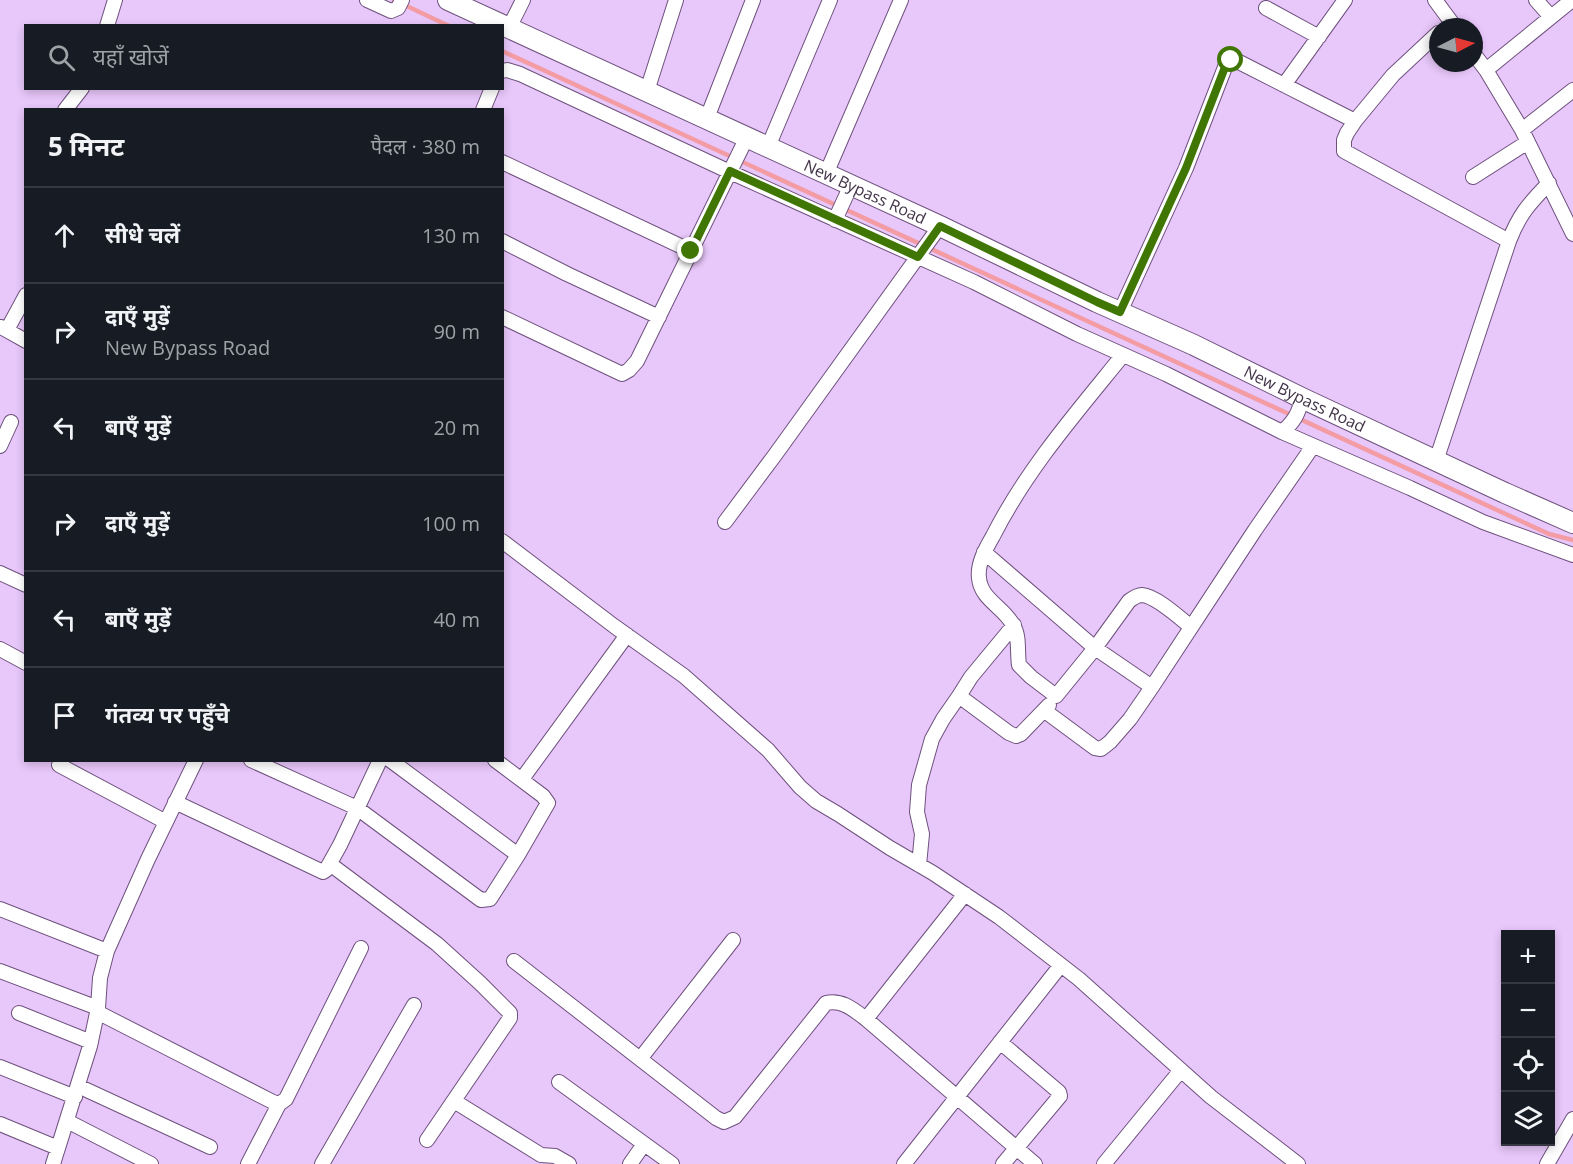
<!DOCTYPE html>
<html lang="hi">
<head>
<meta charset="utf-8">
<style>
	body { margin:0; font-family:"Open Sans","Noto Sans Devanagari",sans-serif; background:#20242c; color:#f1f3f6 }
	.controls { position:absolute; right:18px; bottom:18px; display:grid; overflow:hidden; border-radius:0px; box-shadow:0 3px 9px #0003 }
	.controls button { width:54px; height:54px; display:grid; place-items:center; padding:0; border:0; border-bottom:2px solid #363941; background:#171b24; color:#f1f3f6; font:30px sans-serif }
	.compass { position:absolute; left:1429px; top:18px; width:54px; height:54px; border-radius:50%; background:#171b24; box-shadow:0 3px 9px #0003; rotate:84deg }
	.stop { position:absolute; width:18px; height:18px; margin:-14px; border:4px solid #407604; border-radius:50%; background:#fff }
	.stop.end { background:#407604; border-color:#fff; box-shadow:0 2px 6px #0008 }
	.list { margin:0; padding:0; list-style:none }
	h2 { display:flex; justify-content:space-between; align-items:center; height:78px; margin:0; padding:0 24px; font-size:26px }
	h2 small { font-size:20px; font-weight:400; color:#9ea1a6 }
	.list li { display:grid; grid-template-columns:39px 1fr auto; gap:18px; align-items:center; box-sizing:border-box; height:96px; padding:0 24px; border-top:2px solid #363941 }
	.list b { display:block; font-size:22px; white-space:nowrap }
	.list p { margin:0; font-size:20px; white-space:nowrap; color:#9ea1a6 }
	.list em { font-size:20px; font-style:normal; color:#9ea1a6 }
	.icon { flex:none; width:33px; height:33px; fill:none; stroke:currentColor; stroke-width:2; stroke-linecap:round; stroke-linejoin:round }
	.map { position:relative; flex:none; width:1573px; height:1164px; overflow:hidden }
	.search { position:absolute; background:#171b24; box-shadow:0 3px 9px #0003; left:24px; top:24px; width:480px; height:66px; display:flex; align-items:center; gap:15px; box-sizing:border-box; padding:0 21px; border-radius:0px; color:#9ea1a6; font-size:22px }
	.panel { position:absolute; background:#171b24; box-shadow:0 3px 9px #0003; left:24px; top:108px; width:480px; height:654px; border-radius:0px }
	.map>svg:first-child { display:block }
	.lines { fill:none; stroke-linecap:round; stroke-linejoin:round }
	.stream { stroke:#f49ca4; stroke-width:4.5 }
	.minor-casing { stroke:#6e517d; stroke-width:16 }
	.secondary-casing { stroke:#6e517d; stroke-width:22 }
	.minor { stroke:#fff; stroke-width:14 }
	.secondary { stroke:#fff; stroke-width:20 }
	.route { stroke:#407604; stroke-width:8 }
	.labels { text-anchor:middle; stroke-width:5; stroke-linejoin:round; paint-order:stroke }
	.street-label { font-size:16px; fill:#403247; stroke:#eedaf9 }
</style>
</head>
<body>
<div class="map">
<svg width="1573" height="1164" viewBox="0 0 1573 1164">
	<rect width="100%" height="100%" fill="#e8c7fa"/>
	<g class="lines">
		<!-- stream -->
		<path class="stream" d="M 394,0 L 449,26
			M 502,51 L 1549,534 L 1573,540"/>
		<!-- minor casing -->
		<g class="minor-casing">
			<path id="minor" d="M 367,0 L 391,11 L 398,8 L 402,0
				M 1435,0 L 1455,27
				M 1536,0 L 1551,17
				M 1266,8 L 1319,37
				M 107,26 L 115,0
				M 509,28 L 523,0
				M 1438,33 L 1393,75 L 1355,121 L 1347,133 L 1344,140 L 1344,151 L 1509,241
				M 1474,54 L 1486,70 L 1522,130 L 1573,234
				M 1486,70 L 1572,0
				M 502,71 L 507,70 L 520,74 L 730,172 L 974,282 L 1077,334 L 1166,374 L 1282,432 C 1294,422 1299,413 1302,398
				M 1284,85 L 1345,0
				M 647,91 L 676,0
				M 65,110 L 82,88
				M 483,110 L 492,88
				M 707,118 L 753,0
				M 1522,130 L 1573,90
				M 768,147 L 830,0
				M 502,162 L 691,251
				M 826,174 L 901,0
				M 1473,177 L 1528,142
				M 835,220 L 851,185
				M 502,241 L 567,274 L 659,317
				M 1120,312 L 1186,168 L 1227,62 L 1231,60 L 1237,61 L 1355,121
				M 502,317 L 622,374 L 629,370 L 637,361 L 747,137
				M 1,327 L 26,341
				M 7,330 L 26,295
				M 1123,355 C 1076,413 1027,469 993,536 C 986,548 977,564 979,578 C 981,600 1004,607 1013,625 C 1020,636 1017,652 1019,665 L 1031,677 L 1056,696 L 1095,648 L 1129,601 C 1133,598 1137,595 1142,595 C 1156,596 1180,618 1191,627
				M 1282,432 L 1410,488 L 1483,522 L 1573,555
				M 0,446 L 11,422
				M 1436,461 L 1509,241 C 1520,213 1529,204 1549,183
				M 725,522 L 775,455 L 940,226
				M 502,541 L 614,626 L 684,676 L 768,750 L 800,787 L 816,801 L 838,814 L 890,848 L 933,873 L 999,917 L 1079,979 L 1211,1097 L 1298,1164
				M 984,552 L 1095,648 L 1152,687
				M 0,573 L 26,585
				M 1014,625 L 971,677 L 959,696 L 1009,733 L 1016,736 L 1021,734 L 1049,705
				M 0,649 L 26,663
				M 1045,711 L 1095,748 L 1101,749 L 1110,742 L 1130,719 L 1152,687 L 1255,530 L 1313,446
				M 251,760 L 357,808 L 481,900 L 490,899 L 518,855 L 548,803 L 543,796 L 495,760
				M 390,760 L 518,855
				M 59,765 L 166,822
				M 522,779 L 627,635
				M 175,802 L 323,872 L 326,870 L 340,845 L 380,760
				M 330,864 L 437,944 L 480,983 L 510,1013 L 510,1018 L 427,1140
				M 919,865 L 922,834 L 917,812 L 919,785 L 932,739 L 943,719 L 959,696
				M 0,909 L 107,951
				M 514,961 L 716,1118 L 724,1122 L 735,1117 L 826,1003 C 842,999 854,1010 866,1019 L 1035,1164
				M 0,971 L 98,1008
				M 97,1012 L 273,1102 L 279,1104 L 286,1099 L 361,948
				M 19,1013 L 91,1042
				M 866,1019 L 965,894
				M 1000,1042 L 1059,1092 L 1060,1096 L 1003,1164
				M 640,1059 L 733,940
				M 0,1067 L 75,1097
				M 559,1082 L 672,1164
				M 78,1086 L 210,1147
				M 454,1101 L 541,1155 L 555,1156 L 569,1164
				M 67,1121 L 151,1164
				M 0,1124 L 58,1148
				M 53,1164 L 90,1046 L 98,1008 L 100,978 L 107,951 L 148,859 L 196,760
				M 248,1164 L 279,1104
				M 322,1164 L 414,1005
				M 630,1164 L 644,1144
				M 904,1164 L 1061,965
				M 1104,1164 L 1181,1070
				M 1547,1164 L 1573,1119"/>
		</g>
		<!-- secondary casing -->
		<g class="secondary-casing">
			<g id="secondary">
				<path id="s1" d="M 448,0 L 940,226 L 1097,302 L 1194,345 L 1302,398 L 1505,493 L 1573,523"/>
			</g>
		</g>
		<!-- minor -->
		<use href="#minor" class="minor"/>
		<!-- secondary -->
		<use href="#secondary" class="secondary"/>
	</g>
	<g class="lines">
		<!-- route -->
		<path class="route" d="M 691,251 L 730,171 L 918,257 L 940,226 L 1097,302 L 1120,312 L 1186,168 L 1227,62 L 1231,60"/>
	</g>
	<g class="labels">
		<!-- street labels -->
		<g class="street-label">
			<text dy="6" stroke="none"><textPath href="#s1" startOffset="459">New Bypass Road</textPath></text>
			<text dy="6" stroke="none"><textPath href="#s1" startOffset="945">New Bypass Road</textPath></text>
		</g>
	</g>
</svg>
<div class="controls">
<button>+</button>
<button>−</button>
<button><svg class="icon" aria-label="locate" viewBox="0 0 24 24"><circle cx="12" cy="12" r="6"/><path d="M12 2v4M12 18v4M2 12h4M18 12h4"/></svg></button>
<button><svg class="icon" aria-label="layers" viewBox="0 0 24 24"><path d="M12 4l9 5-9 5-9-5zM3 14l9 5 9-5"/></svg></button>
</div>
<svg class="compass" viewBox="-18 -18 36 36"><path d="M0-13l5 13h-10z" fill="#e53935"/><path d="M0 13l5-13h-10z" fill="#9ea1a6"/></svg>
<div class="stop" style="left:1231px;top:60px"></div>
<div class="stop end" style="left:691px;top:251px"></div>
<div class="search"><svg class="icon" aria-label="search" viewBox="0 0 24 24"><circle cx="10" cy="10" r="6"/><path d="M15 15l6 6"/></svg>यहाँ खोजें</div>
<section class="panel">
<h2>5 मिनट<small>पैदल · 380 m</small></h2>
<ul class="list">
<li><svg class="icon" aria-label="ahead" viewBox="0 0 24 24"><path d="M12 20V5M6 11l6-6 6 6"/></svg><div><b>सीधे चलें</b></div><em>130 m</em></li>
<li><svg class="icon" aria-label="right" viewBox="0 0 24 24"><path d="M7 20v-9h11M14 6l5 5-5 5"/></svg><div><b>दाएँ मुड़ें</b><p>New Bypass Road</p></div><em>90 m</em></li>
<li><svg class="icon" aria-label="left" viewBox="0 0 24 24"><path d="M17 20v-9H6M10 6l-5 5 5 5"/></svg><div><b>बाएँ मुड़ें</b></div><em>20 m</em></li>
<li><svg class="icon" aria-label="right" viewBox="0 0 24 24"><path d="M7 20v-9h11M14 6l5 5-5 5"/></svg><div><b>दाएँ मुड़ें</b></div><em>100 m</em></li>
<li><svg class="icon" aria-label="left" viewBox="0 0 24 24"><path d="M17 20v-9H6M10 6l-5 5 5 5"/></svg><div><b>बाएँ मुड़ें</b></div><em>40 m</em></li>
<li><svg class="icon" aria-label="arrive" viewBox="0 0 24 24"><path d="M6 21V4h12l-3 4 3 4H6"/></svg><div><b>गंतव्य पर पहुँचे</b></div></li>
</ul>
</section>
</div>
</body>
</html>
